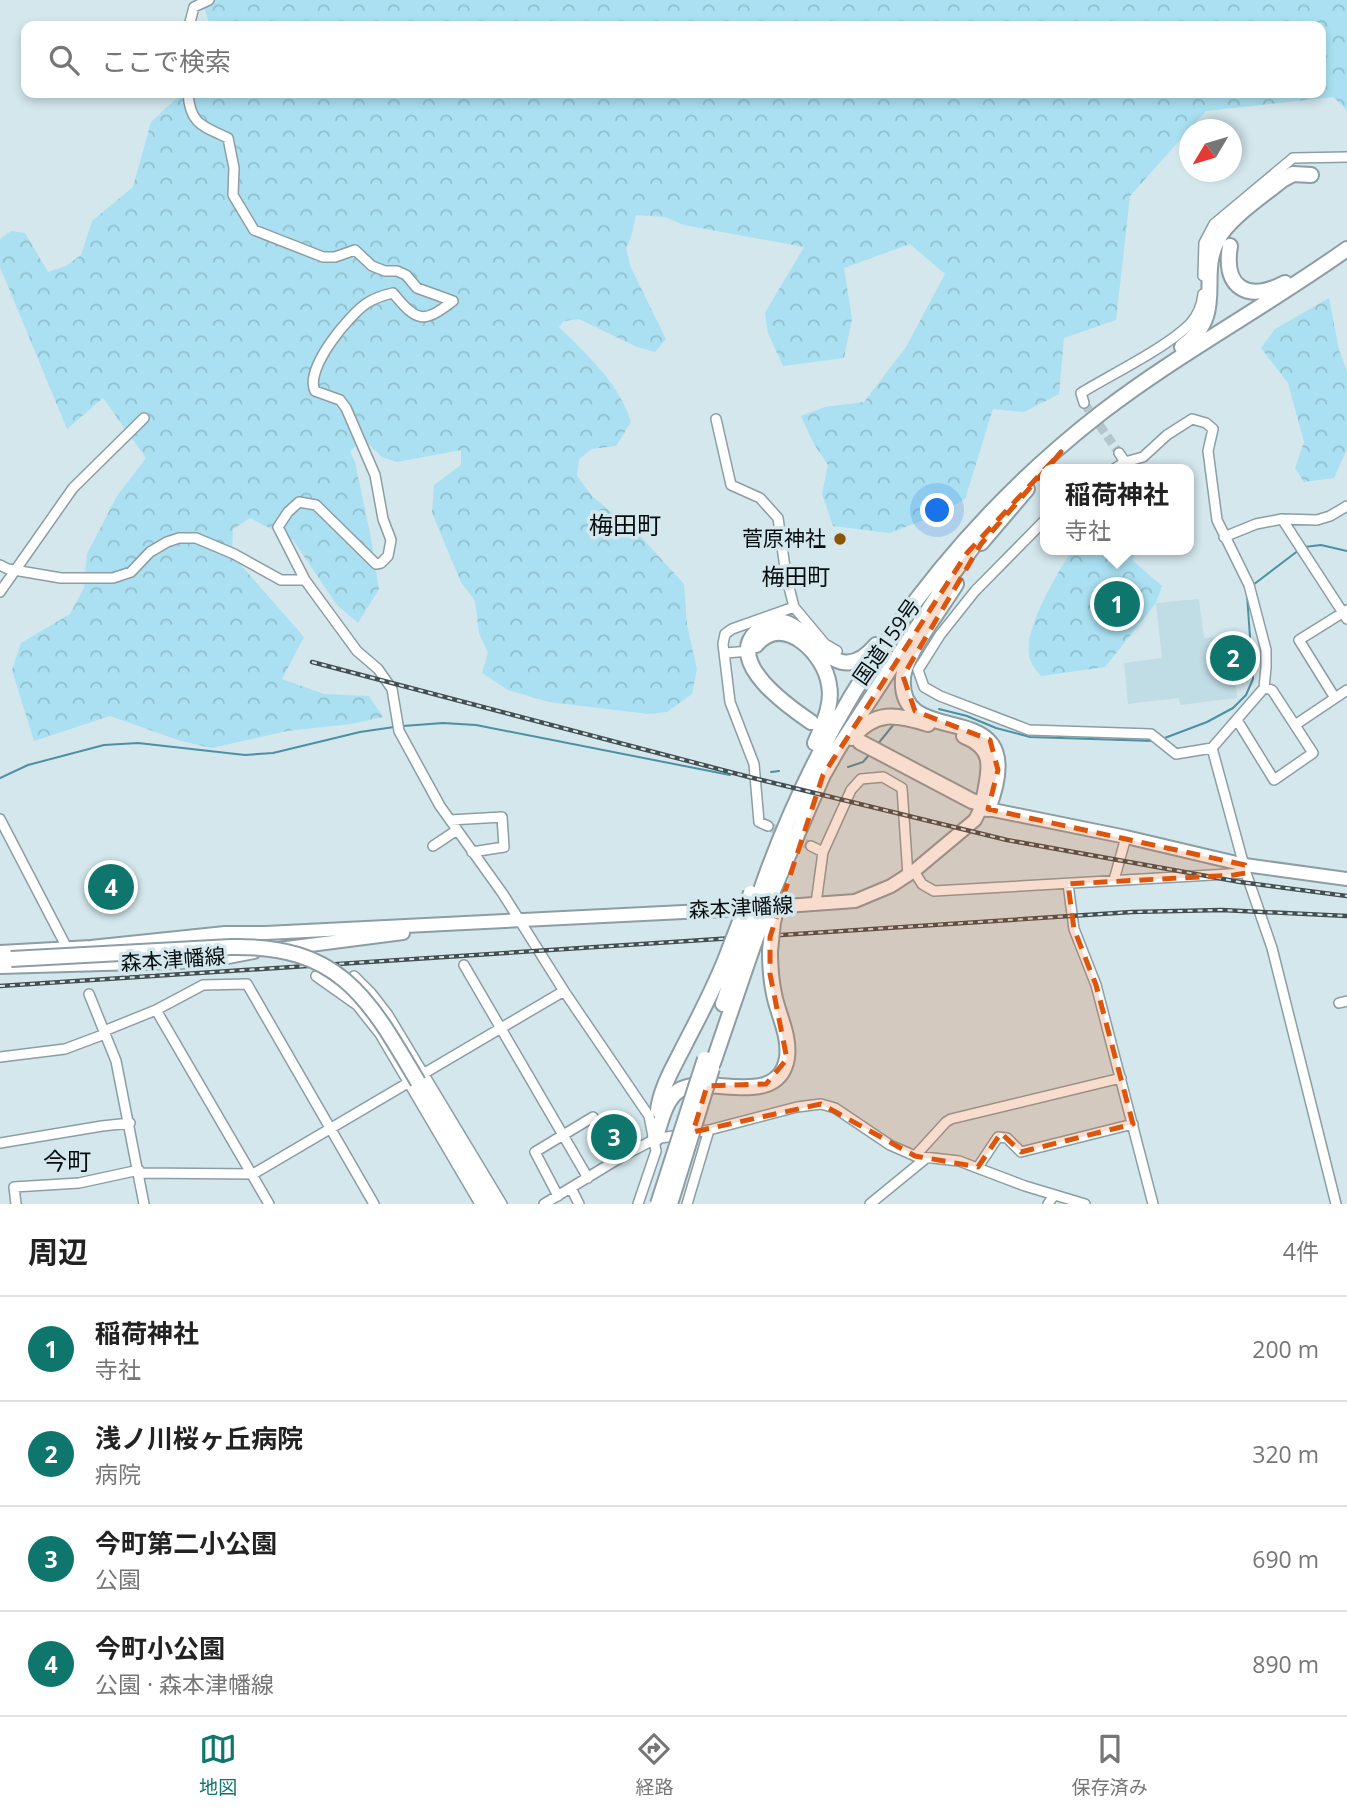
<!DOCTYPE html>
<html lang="ja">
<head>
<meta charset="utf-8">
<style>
	body { margin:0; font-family:"Open Sans","Noto Sans JP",sans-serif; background:#f6f6f6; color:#222 }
	.compass { position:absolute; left:1179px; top:119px; width:63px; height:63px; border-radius:50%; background:#fff; box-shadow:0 4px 10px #0003; rotate:232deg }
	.you { position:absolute; left:938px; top:511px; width:24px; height:24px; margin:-18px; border:5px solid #fff; border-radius:50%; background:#1a73e8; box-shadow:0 0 0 10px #1a73e833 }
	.badge { display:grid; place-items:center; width:46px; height:46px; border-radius:50%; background:#0f766e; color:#fff; font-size:23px; font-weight:700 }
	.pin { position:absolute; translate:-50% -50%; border:4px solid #fff; box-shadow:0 2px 7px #0006 }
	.popup { position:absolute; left:1040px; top:464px; width:154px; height:91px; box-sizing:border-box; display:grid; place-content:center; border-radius:14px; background:#fff; filter:drop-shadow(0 2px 5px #0005); font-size:23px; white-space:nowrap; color:#767676 }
	.popup b { font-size:26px; color:#222 }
	.popup::after { content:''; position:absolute; left:50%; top:100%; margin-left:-14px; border:14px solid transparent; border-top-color:#fff }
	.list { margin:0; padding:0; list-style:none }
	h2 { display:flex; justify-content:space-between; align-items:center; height:91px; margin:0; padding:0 28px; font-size:30px }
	h2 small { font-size:23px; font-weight:400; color:#767676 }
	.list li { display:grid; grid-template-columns:46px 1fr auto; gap:21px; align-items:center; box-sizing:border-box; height:105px; padding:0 28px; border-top:2px solid #e0e0e0 }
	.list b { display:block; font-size:26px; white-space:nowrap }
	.list p { margin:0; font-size:23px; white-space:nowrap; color:#767676 }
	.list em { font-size:23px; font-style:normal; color:#767676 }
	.icon { flex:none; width:38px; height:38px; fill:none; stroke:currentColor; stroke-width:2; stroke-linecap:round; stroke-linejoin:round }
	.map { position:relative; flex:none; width:1347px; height:1204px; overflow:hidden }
	.search { position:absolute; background:#fff; box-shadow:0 4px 10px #0003; left:21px; right:21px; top:21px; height:77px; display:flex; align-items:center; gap:18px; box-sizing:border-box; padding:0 24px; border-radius:14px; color:#767676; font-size:26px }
	.sheet { height:511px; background:#fff }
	nav { display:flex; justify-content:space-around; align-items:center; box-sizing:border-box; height:98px; border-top:2px solid #e0e0e0; background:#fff; font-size:19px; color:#767676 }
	nav a { display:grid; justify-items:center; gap:4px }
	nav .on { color:#0f766e }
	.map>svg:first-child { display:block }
	.built { fill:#c0dce5 }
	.forest { fill:url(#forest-crowns) }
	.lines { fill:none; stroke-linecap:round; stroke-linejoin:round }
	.stream { stroke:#4c90a3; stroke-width:2 }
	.minor-tunnel { stroke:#b4c6cc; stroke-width:9; stroke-dasharray:9 4.5; stroke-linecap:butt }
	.minor-casing { stroke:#8c9ea4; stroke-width:12 }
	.major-casing { stroke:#8c9ea4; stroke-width:16 }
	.highway-casing { stroke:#8c9ea4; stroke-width:18 }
	.minor { stroke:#fff; stroke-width:9 }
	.major { stroke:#fff; stroke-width:12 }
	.highway { stroke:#fff; stroke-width:14 }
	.rail-casing { stroke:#444e51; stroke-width:4.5 }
	.rail { stroke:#d3e7ed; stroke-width:2; stroke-dasharray:5; stroke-linecap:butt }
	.highway-bridge-casing { stroke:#8c9ea4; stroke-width:18; stroke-linecap:butt }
	.highway-bridge { stroke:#fff; stroke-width:14 }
	.marked { fill:#dd550c; fill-opacity:0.2; stroke:#dd550c; stroke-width:5; stroke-dasharray:14 9; stroke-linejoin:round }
	.poi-dot { fill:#8b5604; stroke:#d3e7ed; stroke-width:2.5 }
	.labels { text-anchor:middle; stroke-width:7; stroke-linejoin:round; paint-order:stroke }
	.poi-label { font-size:21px; fill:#070d0f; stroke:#d3e7ed; text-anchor:end }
	.street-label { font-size:21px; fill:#070d0f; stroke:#d3e7ed }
	.neighbourhood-label { font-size:23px; fill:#070d0f; stroke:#d3e7ed }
	.quarter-label { font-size:24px; fill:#070d0f; stroke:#d3e7ed }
</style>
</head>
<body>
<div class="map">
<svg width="1347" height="1204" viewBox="0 0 1347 1204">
	<defs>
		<pattern id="forest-crowns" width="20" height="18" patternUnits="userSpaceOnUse" patternTransform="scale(1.75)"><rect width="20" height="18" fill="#aae0f1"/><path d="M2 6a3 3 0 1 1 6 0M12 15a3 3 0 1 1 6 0" fill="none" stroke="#91bfcd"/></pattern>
	</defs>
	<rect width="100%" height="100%" fill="#d3e7ed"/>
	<!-- built -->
	<path class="built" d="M 1199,599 L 1204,638 L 1230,636 L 1237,698 L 1180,705 L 1179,698 L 1128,704 L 1124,663 L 1162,658 L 1156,603 Z"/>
	<!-- forest -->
	<path class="forest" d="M 202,0 L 1347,0 L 1347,110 L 1333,97 L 1206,111 L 1130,196 L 1116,320 L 1064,338 L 1059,394 L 1024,412 L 993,409 L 965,499 L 931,517 L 890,533 L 833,526 L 822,494 L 828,465 L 814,444 L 801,416 L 825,407 L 864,402 L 906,347 L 945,274 L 910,244 L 844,268 L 852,319 L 844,358 L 783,366 L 768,333 L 765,313 L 804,247 L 684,225 L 665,217 L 636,215 L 631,237 L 626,248 L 631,268 L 666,339 L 655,352 L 637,347 L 579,319 L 564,321 L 559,327 C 586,354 620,384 631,422 L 616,446 L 592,449 L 579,459 L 577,476 L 592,496 L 642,538 L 684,584 L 687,625 L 697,669 L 692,694 L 667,712 L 648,714 L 549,702 L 508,690 L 482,673 L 488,653 L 479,633 L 475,601 L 461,582 L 432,513 L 434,485 L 461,465 L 461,450 L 397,462 L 382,457 L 363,439 L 350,451 L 355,462 L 371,538 L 379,589 L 358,623 L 337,605 L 293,540 L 250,518 L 233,529 L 232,555 L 304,637 L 282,679 L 324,694 L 369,696 L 383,717 L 351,724 L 287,731 L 212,748 L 181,741 L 110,716 L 34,741 L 12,670 L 21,643 L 70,614 L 84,588 L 87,554 L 117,496 L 146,458 L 103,398 L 67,429 L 0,267 L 0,239 L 11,231 L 25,233 L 48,272 L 66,266 L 81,255 L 92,221 L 133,187 L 151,122 L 182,93 L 1321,93 L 1321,26 L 210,26 Z
		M 1329,298 L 1339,350 L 1347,371 L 1347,449 L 1334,478 L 1304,482 L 1295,468 L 1304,442 L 1288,383 L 1261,348 L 1275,329 Z
		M 1072,550 L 1135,550 L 1133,561 L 1162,586 L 1156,603 L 1105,667 L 1041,676 C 1038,672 1033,667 1031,662 C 1019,635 1057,574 1072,550 Z"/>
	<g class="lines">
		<!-- stream -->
		<path class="stream" d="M 1304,547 L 1321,545 L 1347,551
			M 1253,585 L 1299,550
			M 939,709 L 967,716 L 996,728 L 1030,737 L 1154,741
			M 403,726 L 443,723 L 476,725 L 730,775
			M 1162,739 L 1207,722 L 1233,708 L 1246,695 L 1253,679 L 1247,595
			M 877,745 L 894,724
			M 848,767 L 863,762 L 869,755
			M 771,772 L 779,771
			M 0,778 L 28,765 L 104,745 L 138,743 L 245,755 L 273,753 L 360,732 L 394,727"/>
		<!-- minor-tunnel -->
		<path class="minor-tunnel" d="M 1084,403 L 1119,453
			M 768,826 L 811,846"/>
		<!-- minor casing -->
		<g class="minor-casing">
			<path id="minor" d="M 189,26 L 194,7 L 209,0
				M 188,93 C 190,124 202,126 228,138 L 234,168 L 233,195 L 254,230 L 323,257 L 335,257 L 355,250 L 372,266 L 385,271 L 397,271 L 406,275 L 417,288 L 453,301
				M 1203,276 L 1204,243 L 1214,224 L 1226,214 L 1293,158 L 1347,157
				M 453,301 C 423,324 417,322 393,293 C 384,295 375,298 367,303 C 349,315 304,369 315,391 L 340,400 L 346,408 L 375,475 L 383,519 L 391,540 L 388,556 L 381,563 L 376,564 L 316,505 L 299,502 L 288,512 L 278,527 L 305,580 L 357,651 L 378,669 L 392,689 L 399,731 L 440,806 L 503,894 L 564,991 L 649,1116 L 656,1151 L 638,1204
				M 1084,403 L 1081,393 C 1112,374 1166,348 1190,324 C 1198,315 1202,305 1203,294
				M 716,419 L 731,485 L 760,498 L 778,518 L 786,575 L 794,607 L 825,644 L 837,651
				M 1125,462 L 1143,457 L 1167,435 L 1192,419 L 1206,423 L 1213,429 L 1208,451 L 1217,520 L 1249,585 L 1266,650 L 1266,667 L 1264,688 L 1212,748
				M 1114,469 L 1125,462 L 1119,453
				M 1282,519 L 1347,619
				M 1045,520 L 975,591 L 940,635 L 918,670 L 924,687 L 940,696 L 1029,730 L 1151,734 L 1176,754 L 1212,748
				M 1224,537 L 1256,524 L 1282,519 L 1317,520 L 1330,516 L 1347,506
				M 0,565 L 8,569 L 61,578 L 113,578 L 131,572 L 150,552 L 167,542 L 179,538 L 196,538 L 234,554 L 281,580 L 305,580
				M 0,592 L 73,488 L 144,418
				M 725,653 L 751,651
				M 1335,698 L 1299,640 L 1347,610
				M 1237,720 L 1274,780 L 1313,753 L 1272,690 L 1264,688
				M 1295,725 L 1347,690
				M 1212,748 L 1246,873 L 1272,948 L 1336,1204
				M 0,819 L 67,948
				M 450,820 L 502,817 L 504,847 L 472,852
				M 768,826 L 759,822 L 754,764 L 730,702 L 723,644 L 725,634 L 732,629 L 794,607
				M 433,846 L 457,830
				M 811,846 L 823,852
				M 914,871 L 922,884 L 934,891 L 1246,873
				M 1114,880 L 1126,837
				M 1068,884 L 1074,929 L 1096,985 L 1153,1204
				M 816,903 L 823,852 L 851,790 L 861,779 L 883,777 L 902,788 L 908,876
				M 464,965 L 588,1178
				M 316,976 L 357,1005 L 380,1034 L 480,1204
				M 354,976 L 371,993 L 388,1015 L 502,1204
				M 89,994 L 116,1061 L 144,1204
				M 1339,1003 L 1347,1001
				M 156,1010 L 269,1204
				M 104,1031 L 156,1010 L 203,985 L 247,984 L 374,1204
				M 0,1057 L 65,1049 L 105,1034
				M 0,1143 L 102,1126 L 130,1123
				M 915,1156 L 946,1122 L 951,1119 L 1121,1078
				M 978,1167 L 998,1137 L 1007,1138 L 1021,1152 L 1133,1124
				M 140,1173 L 253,1174 L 564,991
				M 571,1188 L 579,1204
				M 558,1196 L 535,1152 L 593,1117 L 618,1159
				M 16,1204 L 14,1187 L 79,1183 L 139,1170
				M 544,1204 L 623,1156 L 655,1139 L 709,1130 L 797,1107 L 821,1104 L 835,1108 L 890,1145 L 915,1156 L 959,1161 L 1025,1186 L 1085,1204
				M 687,1204 L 709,1130
				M 870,1204 L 925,1159
				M 1048,1204 L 1054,1195"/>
		</g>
		<!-- major casing -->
		<g class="major-casing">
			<path id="major" d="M 982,810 L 988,809 L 1126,837 L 1245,865 L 1347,879
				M 279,949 L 403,933
				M 0,952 L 91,947 L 225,933 L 266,933 L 744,909 L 855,901 L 891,886 L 914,871 L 975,820 L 983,804
				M 0,967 L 207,961 L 254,952"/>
		</g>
		<!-- highway casing -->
		<g class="highway-casing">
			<path id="highway" d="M 1230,246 C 1223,289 1248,302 1285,283
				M 1182,347 C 1228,313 1197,278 1218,239 C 1229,218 1264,195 1282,180 L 1293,174 L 1311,175
				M 981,543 L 1027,489
				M 956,584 C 943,606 905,654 903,678 C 897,756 1035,687 988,809
				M 756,645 C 783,612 825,654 829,685 C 833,705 823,724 815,743
				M 811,722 C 789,707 724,662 757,631 C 803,588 826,705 876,645
				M 852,738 C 875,710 896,714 928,724
				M 860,742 L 972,801 L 983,804 C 987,775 1000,750 964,736
				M 760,893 C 825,704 943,536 1101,413 C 1179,353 1267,306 1347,249
				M 772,893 L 823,775 L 839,747 L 948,580 L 983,533
				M 0,960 L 11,959
				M 723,1004 L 741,951
				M 713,1063 L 751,952
				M 418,1082 L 491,1204
				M 658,1110 C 661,1087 675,1064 685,1044 C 701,1013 717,983 729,950
				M 655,1139 C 661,1123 664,1102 678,1091 C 704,1072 778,1111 787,1058 C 790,1035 778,1015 774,994 C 771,980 770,966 770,951"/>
		</g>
		<!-- minor -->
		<use href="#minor" class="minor"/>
		<!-- major -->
		<use href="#major" class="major"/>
		<!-- highway -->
		<use href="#highway" class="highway"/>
		<!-- rail casing -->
		<g class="rail-casing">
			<path id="rail" d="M 312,662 L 749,777 L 1007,840 L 1240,882 L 1347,896
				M 0,986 L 1132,912 L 1222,910 L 1347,916"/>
		</g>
		<!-- rail -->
		<use href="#rail" class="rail"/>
		<!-- highway-bridge casing -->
		<g class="highway-bridge-casing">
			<path id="highway-bridge" d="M 729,950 L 751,893
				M 741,951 L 760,893
				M 770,951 L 773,922 L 778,902
				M 751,952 L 772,893
				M 11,959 L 231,947 C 340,945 368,997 418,1082
				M 658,1204 L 705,1059
				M 670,1204 L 712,1068"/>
		</g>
		<!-- highway-bridge -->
		<use href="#highway-bridge" class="highway-bridge"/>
	</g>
	<!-- marked area -->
	<path class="marked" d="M 1061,452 L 981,544 L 903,676 L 915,711 L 990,740 L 998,770 L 988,809 L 1245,865 L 1246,873 L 1234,875 L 1068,884 L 1074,929 L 1096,985 L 1133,1124 L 1021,1152 L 1001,1133 L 978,1167 L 915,1156 L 821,1104 L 693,1132 L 707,1086 L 766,1084 L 787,1059 L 770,974 L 770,937 L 823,775 L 967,553 Z"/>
	<!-- markers -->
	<circle class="poi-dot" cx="840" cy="539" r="7"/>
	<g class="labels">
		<!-- poi labels -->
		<g class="poi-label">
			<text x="826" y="546">菅原神社</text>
		</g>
		<!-- street labels -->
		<g class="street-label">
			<text transform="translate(887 642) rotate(-55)" y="7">国道159号</text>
			<text transform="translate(741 908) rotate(-3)" y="7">森本津幡線</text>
			<text transform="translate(173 960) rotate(-4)" y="7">森本津幡線</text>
		</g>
		<!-- neighbourhood labels -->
		<g class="neighbourhood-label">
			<text x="796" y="585">梅田町</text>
		</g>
		<!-- quarter labels -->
		<g class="quarter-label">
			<text x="625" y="534">梅田町</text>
			<text x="67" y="1170">今町</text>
		</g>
	</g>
</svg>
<svg class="compass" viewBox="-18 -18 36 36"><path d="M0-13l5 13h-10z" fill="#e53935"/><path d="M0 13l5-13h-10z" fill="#767676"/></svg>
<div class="you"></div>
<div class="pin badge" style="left:1117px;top:604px">1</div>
<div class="popup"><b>稲荷神社</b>寺社</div>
<div class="pin badge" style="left:1233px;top:658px">2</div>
<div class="pin badge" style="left:614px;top:1137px">3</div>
<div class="pin badge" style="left:111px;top:887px">4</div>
<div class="search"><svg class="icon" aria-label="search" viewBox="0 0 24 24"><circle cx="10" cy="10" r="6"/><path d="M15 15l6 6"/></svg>ここで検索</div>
</div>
<section class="sheet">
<h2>周辺<small>4件</small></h2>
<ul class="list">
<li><span class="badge">1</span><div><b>稲荷神社</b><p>寺社</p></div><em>200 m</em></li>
<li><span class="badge">2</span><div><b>浅ノ川桜ヶ丘病院</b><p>病院</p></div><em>320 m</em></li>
<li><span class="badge">3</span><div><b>今町第二小公園</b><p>公園</p></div><em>690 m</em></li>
<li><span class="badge">4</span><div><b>今町小公園</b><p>公園 · 森本津幡線</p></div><em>890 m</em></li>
</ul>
</section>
<nav>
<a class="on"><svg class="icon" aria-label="map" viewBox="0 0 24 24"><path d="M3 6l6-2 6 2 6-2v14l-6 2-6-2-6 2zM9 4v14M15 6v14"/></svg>地図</a>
<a><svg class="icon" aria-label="directions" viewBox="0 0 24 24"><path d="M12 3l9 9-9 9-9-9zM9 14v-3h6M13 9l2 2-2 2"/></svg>経路</a>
<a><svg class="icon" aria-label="saved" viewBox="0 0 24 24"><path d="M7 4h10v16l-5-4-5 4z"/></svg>保存済み</a>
</nav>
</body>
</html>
